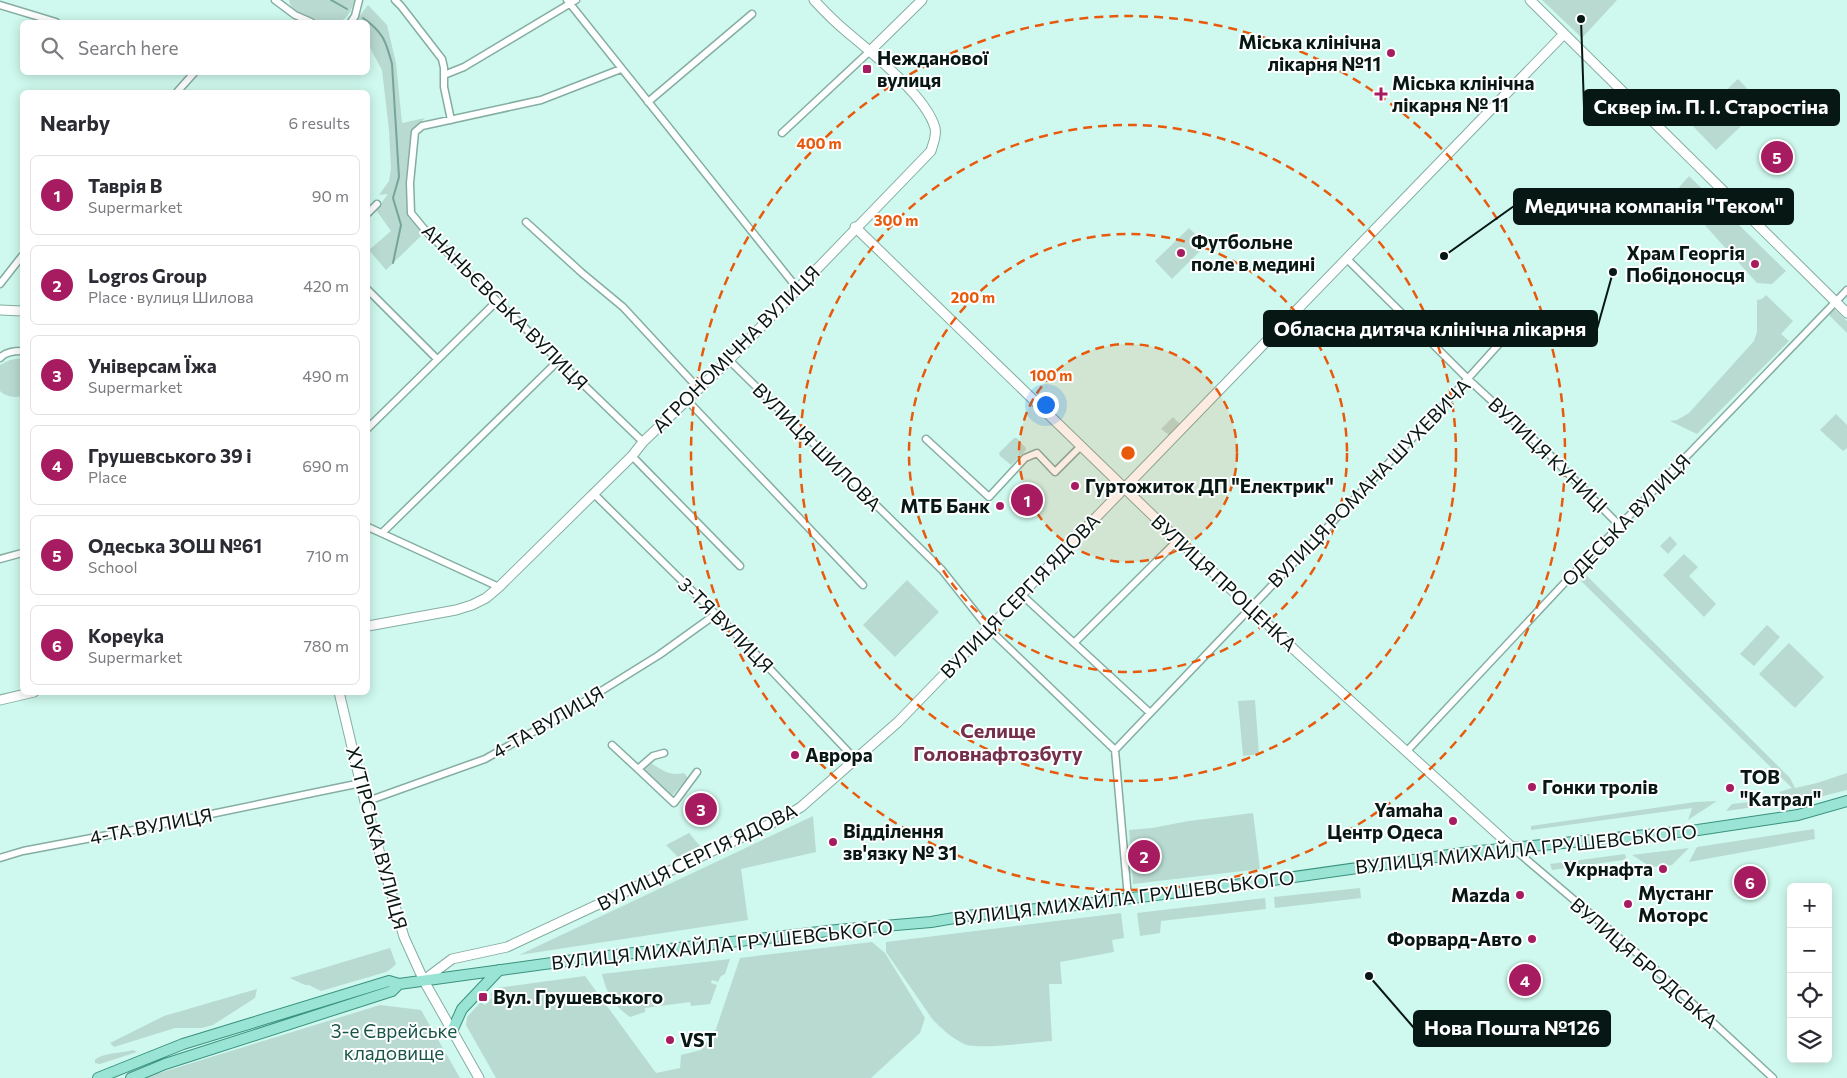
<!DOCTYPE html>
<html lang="en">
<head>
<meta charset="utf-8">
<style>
	body { margin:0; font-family:Commissioner,sans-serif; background:#f7f7f7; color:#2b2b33 }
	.controls { position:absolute; right:15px; bottom:15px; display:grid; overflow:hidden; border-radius:8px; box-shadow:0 2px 12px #0003 }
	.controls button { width:45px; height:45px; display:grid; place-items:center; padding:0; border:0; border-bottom:1px solid #e1e1e2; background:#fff; color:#2b2b33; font:25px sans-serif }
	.you { position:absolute; left:1045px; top:404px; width:18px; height:18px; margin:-12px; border:4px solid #fff; border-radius:50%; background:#1a73e8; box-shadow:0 0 0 8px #1a73e833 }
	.badge { display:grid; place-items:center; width:32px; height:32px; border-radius:50%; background:#a71c61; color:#fff; font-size:16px; font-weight:700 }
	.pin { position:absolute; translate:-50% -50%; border:2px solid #fff; box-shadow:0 1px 5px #0006 }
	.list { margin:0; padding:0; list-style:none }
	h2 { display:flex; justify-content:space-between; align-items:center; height:65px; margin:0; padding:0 20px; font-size:21px }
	h2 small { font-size:16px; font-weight:400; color:#7c7c81 }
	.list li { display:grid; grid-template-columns:32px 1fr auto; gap:15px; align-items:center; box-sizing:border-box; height:80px; margin:0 10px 10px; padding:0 10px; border:1px solid #e1e1e2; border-radius:8px }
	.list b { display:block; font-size:19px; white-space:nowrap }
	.list p { margin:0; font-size:16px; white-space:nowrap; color:#7c7c81 }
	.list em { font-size:16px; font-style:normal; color:#7c7c81 }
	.icon { flex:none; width:28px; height:28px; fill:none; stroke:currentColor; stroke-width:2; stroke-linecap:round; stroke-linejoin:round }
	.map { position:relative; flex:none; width:1847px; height:1078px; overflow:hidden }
	.search { position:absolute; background:#fff; box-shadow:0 2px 12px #0003; left:20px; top:20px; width:350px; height:55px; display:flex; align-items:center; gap:12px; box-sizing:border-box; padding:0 18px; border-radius:8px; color:#7c7c81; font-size:19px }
	.panel { position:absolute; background:#fff; box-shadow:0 2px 12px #0003; left:20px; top:90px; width:350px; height:605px; border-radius:8px }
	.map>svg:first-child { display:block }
	.green { fill:#b9dad1 }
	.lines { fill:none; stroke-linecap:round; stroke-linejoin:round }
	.stream { stroke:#77a498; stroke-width:2 }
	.street-casing { stroke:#85ada2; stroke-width:9 }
	.secondary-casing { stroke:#85ada2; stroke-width:11 }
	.primary-casing { stroke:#3a917e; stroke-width:12 }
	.street { stroke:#fff; stroke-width:6 }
	.secondary { stroke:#fff; stroke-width:9 }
	.primary { stroke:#99e4d4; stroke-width:10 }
	.ring { fill:none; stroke:#e8590c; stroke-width:2.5; stroke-dasharray:9 6 }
	.poi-dot { fill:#a71c61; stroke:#fff; stroke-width:2 }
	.labels { text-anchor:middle; stroke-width:4; stroke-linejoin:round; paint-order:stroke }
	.poi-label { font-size:19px; font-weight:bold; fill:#071713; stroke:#fff; text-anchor:start }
	.street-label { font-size:19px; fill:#071713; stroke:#fff }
	.park-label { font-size:19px; fill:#185549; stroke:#fff }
	.neighbourhood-label { font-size:20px; font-weight:bold; fill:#74304b; stroke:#fff }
	.centre { fill:#e8590c; stroke:#fff; stroke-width:2.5 }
	.ring-label { font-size:15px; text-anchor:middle; font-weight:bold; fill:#e8590c; stroke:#fff; stroke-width:4; stroke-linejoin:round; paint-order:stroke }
	.leader { fill:none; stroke:#071713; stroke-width:2 }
	.callout-dot { fill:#071713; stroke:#fff; stroke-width:2 }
	.callout { fill:#071713; stroke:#071713; stroke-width:2 }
	.callout-label { font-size:20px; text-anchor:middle; font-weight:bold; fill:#fff }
</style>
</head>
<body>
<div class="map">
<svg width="1847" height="1078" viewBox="0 0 1847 1078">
	<rect width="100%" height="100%" fill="#cff9ee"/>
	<!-- green -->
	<path class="green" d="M 289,0 L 355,0 C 352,8 348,19 339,22 C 326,26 291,16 289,0 Z
		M 1542,0 L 1617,0 L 1582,38 Z
		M 368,5 L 387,25 L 396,63 L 402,123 L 425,118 L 411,133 L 408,182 L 408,214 L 423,234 L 386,270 L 369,250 L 391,231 L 376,210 L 388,194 L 379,195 L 389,181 L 391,169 L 389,130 L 382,70 L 368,44 L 368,22 L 355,22 Z
		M 1738,79 L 1763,105 L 1716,150 L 1691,124 Z
		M 1689,176 L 1786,271 L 1772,284 L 1757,283 L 1675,192 Z
		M 1189,228 L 1206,245 L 1172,279 L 1155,261 Z
		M 1766,295 L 1793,321 L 1781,334 L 1789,341 L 1697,434 L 1670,421 L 1677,420 L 1689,413 L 1754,341 L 1757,332 L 1757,300 L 1762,299 Z
		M 1833,308 L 1847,321 L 1847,333 L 1826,312 Z
		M 22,358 L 22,396 C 15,398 6,397 0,391 L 0,365 L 10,360 Z
		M 1836,414 L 1847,425 L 1847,448 L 1843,451 L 1820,430 Z
		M 1173,417 L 1180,424 L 1169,435 L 1161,429 Z
		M 1014,438 L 1017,438 L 1026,448 L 1026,450 L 1011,465 L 1000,456 L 999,453 Z
		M 1670,536 L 1677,544 L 1668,554 L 1660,546 Z
		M 1684,554 L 1698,567 L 1689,576 L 1716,604 L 1704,617 L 1663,575 Z
		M 1586,575 L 1790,778 L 1795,788 L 1817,783 L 1847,773 L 1847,790 L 1792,804 L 1779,792 L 1792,788 L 1581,581 Z
		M 907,580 L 939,612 L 895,657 L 863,625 Z
		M 1767,625 L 1780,637 L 1754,666 L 1740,654 Z
		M 1789,643 L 1824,677 L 1795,708 L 1759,674 Z
		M 1255,700 L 1259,754 L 1243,756 L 1238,701 Z
		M 648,761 C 660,769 670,777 684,773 L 688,778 L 669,799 L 642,774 L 642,767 Z
		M 1717,801 L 1688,820 L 1692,808 L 1531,830 L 1531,826 L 1695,802 Z
		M 1749,802 L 1754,807 L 1726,811 L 1732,804 Z
		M 1253,813 L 1260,869 L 1133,884 L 1129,830 L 1152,828 L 1189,821 Z
		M 813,816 L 816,852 L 741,869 L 748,920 L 519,955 Z
		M 1814,829 L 1815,839 L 1689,862 L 1697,847 Z
		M 689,833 L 700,846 L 678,857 L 666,845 Z
		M 1689,848 L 1672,865 L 1651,867 L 1632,855 Z
		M 1625,854 L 1626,858 L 1623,860 L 1552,870 L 1550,864 Z
		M 1360,888 L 1361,898 L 1275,908 L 1274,897 Z
		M 1265,898 L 1266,909 L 1161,921 L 1160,933 L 1140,936 L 1137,913 Z
		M 1121,913 L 1124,938 L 1112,940 L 1114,952 L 1060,962 L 1062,984 L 1049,984 L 1052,1041 C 1035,1042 976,1050 964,1044 C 952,1038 942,1029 933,1020 L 886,952 L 886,942 Z
		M 872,942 L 885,953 L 925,1018 L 920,1033 L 871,1078 L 496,1078 L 466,1025 L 467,1017 L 481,1002 L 485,1005 L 492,997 L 490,994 L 497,988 L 585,976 L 656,1073 L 680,1068 L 681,1055 L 701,1050 L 716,1029 L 740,958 Z
		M 390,948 L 396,964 L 392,968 L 386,972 L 321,991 L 309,985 L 305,985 L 290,978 Z
		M 730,959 L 725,974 L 721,976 L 718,982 L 712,980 L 711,983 L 717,985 L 710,1004 L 691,1006 L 690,1002 L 645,1008 L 645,1012 L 630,1017 C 613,1005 607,994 602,974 Z
		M 257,989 L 255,998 L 213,1025 L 202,1028 L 175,1028 L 114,1047 L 110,1043 L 164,1016 Z
		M 380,1005 L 421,1010 L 460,1078 L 143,1078 Z
		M 133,1050 L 137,1052 L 100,1064 L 95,1063 L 95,1060 C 101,1053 123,1053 133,1050 Z"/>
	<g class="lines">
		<!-- stream -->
		<path class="stream" d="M 331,0 L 347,9
			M 363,18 C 383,32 386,41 392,64 L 399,177 L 393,198 L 401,225 L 393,263"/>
		<!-- street casing -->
		<g class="street-casing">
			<path id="street" d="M 275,0 L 295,15 L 311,22
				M 395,0 L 401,6 L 442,59 L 444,68 L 444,87 L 451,120
				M 567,0 L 797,288
				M 0,5 L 56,22
				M 351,22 L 355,16 L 359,0
				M 621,69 L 541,100 L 422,126 L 415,132 L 410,183 L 411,213 L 425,230 L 497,301 L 643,442
				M 444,75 L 464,67 L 576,0
				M 177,92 L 194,73 L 193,72
				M 648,102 L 752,14
				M 782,133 L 870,51
				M 368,213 L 377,204
				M 526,222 L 582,273 L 623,307 L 698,388
				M 1347,259 L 1468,379 L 1546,451 L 1620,526
				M 0,284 L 22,256
				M 368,290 L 437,359
				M 0,358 C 5,352 15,351 22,351
				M 729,360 L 942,570 L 989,629 L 1115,750 L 1128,898
				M 687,400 L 863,585
				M 368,428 L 497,301
				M 926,439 L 989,497 L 1025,458 L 1037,453 L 1055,472 L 1081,446
				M 632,456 L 740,566
				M 593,493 L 753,651 L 856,760
				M 368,527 L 499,587
				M 382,533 L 558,361
				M 0,559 L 22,553
				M 1022,595 L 1149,712
				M 1074,643 L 1178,540
				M 612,745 L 638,769 L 653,756 L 664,753
				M 1115,750 L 1445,404 L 1517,324
				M 1406,752 L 1571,576 L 1847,290
				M 638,769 L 674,803 L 697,772
				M 365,802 L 485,759 L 561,716 L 659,655 L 716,614
				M 1514,849 L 1652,966 L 1773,1078
				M 0,858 L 23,851 L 134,830 L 361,783"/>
		</g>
		<!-- secondary casing -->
		<g class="secondary-casing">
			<path id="secondary" d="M 1530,0 L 1847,313
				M 870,51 L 922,0
				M 855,227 L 1178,540 L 1194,554 L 1300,655 L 1514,849
				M 0,310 L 22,311
				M 368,626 L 456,610 L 472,605 L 486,598 L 499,587 L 632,456 L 643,442 L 729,360 L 931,151 C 933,143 937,136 935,128 C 927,97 872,53 847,32 C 835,22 824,11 814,0
				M 339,692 L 365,802 L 404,937 L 424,981 L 479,1078
				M 0,700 L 34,692
				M 424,980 L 452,959 L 507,947 L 783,818 L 801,807 L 898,722 L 1564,34"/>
		</g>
		<!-- primary casing -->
		<g class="primary-casing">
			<path id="primary" d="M 452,1031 L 462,1009 L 499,970
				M 98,1078 L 183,1044 L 389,981 L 399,984 L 581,959 L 837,930 L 931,922 L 966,916 L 1077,905 L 1266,881 L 1470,852 L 1698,830 L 1798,815 L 1847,801
				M 131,1078 L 165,1064 L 392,991 L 399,984"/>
		</g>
		<!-- street -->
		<use href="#street" class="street"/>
		<!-- secondary -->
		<use href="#secondary" class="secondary"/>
		<!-- primary -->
		<use href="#primary" class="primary"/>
	</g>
	<!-- distance rings -->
	<circle cx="1128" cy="453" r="109" fill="#e8590c" fill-opacity=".12"/>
	<g class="ring">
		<circle cx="1128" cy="453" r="109"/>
		<circle cx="1128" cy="453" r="219"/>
		<circle cx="1128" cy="453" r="328"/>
		<circle cx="1128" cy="453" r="437"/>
	</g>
	<!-- markers -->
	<g class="poi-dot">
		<circle cx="1391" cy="53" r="5"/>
		<rect x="862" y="64" width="10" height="10" rx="2.5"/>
		<path d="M1378.5 86.5h5v5h5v5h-5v5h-5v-5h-5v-5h5z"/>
		<circle cx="1181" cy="253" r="5"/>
		<circle cx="1755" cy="264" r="5"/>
		<circle cx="1075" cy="486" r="5"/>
		<circle cx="1000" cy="506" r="5"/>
		<circle cx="795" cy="755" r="5"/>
		<circle cx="1532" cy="787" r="5"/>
		<circle cx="1730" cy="788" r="5"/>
		<circle cx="1453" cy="821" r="5"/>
		<circle cx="833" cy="842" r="5"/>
		<circle cx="1663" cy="869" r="5"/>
		<circle cx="1520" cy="895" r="5"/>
		<circle cx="1628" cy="904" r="5"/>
		<circle cx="1532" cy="939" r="5"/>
		<rect x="478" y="992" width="10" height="10" rx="2.5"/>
		<circle cx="670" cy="1040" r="5"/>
	</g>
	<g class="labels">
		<!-- poi labels -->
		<g class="poi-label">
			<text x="1381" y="49" text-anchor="end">Міська клінічна<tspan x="1381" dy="22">лікарня №11</tspan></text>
			<text x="877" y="65">Нежданової<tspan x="877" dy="22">вулиця</tspan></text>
			<text x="1392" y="90">Міська клінічна<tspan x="1392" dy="22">лікарня № 11</tspan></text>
			<text x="1191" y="249">Футбольне<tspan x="1191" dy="22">поле в медині</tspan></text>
			<text x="1745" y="260" text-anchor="end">Храм Георгія<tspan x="1745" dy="22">Побідоносця</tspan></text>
			<text x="1085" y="493">Гуртожиток ДП "Електрик"</text>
			<text x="990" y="513" text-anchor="end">МТБ Банк</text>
			<text x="805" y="762">Аврора</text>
			<text x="1740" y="784">ТОВ<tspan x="1740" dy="22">"Катрал"</tspan></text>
			<text x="1542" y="794">Гонки тролів</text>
			<text x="1443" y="817" text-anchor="end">Yamaha<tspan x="1443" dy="22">Центр Одеса</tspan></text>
			<text x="843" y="838">Відділення<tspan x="843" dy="22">зв'язку № 31</tspan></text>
			<text x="1653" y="876" text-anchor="end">Укрнафта</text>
			<text x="1638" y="900">Мустанг<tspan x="1638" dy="22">Моторс</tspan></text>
			<text x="1510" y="902" text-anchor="end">Mazda</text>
			<text x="1522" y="946" text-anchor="end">Форвард-Авто</text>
			<text x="493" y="1004">Вул. Грушевського</text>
			<text x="680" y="1047">VST</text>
		</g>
		<!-- street labels -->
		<g class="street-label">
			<text transform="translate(505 307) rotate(45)" y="7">АНАНЬЄВСЬКА ВУЛИЦЯ</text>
			<text transform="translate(736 349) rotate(-45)" y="7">АГРОНОМІЧНА ВУЛИЦЯ</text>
			<text transform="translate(817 447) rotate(45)" y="7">ВУЛИЦЯ ШИЛОВА</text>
			<text transform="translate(1548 455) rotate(44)" y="7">ВУЛИЦЯ КУНИЦІ</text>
			<text transform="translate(1369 483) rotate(-46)" y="7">ВУЛИЦЯ РОМАНА ШУХЕВИЧА</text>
			<text transform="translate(1626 520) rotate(-46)" y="7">ОДЕСЬКА ВУЛИЦЯ</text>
			<text transform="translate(1224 583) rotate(43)" y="7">ВУЛИЦЯ ПРОЦЕНКА</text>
			<text transform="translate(1020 596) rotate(-46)" y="7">ВУЛИЦЯ СЕРГІЯ ЯДОВА</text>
			<text transform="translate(726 625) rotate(45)" y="7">3-ТЯ ВУЛИЦЯ</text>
			<text transform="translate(548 722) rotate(-30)" y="7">4-ТА ВУЛИЦЯ</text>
			<text transform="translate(151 826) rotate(-11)" y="7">4-ТА ВУЛИЦЯ</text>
			<text transform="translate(377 838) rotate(75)" y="7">ХУТІРСЬКА ВУЛИЦЯ</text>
			<text transform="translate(1526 849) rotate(-6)" y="7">ВУЛИЦЯ МИХАЙЛА ГРУШЕВСЬКОГО</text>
			<text transform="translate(697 857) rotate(-26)" y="7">ВУЛИЦЯ СЕРГІЯ ЯДОВА</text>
			<text transform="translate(1124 898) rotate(-7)" y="7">ВУЛИЦЯ МИХАЙЛА ГРУШЕВСЬКОГО</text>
			<text transform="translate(722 945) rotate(-6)" y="7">ВУЛИЦЯ МИХАЙЛА ГРУШЕВСЬКОГО</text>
			<text transform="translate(1644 963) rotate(41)" y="7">ВУЛИЦЯ БРОДСЬКА</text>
		</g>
		<!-- park labels -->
		<g class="park-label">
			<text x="394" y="1038">3-е Єврейське<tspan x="394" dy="22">кладовище</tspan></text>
		</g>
		<!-- neighbourhood labels -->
		<g class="neighbourhood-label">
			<text x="998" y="738">Селище<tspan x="998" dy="23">Головнафтозбуту</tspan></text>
		</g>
	</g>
	<circle cx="1128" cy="453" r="8" class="centre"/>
	<g class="ring-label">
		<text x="819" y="149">400 m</text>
		<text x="896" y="226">300 m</text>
		<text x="973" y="303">200 m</text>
		<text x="1051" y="381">100 m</text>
	</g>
	<!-- callouts -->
	<path class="leader" d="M1581 19L1584 107M1444 256L1514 206M1613 272L1597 329M1369 976L1414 1028"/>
	<g class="callout-dot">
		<circle cx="1581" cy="19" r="5"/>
		<circle cx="1444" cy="256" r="5"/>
		<circle cx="1613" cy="272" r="5"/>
		<circle cx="1369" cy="976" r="5"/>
	</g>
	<g class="callout">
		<rect x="1584" y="90" width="255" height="35" rx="5"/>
		<rect x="1514" y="189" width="279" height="35" rx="5"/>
		<rect x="1264" y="311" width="333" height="35" rx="5"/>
		<rect x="1414" y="1011" width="196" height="35" rx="5"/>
	</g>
	<g class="callout-label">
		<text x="1711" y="114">Сквер ім. П. І. Старостіна</text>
		<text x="1654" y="213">Медична компанія "Теком"</text>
		<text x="1430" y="336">Обласна дитяча клінічна лікарня</text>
		<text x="1512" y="1035">Нова Пошта №126</text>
	</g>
</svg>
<div class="controls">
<button>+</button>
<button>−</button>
<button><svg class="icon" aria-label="locate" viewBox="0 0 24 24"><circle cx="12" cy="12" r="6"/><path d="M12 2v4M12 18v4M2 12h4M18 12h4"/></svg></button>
<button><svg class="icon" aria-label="layers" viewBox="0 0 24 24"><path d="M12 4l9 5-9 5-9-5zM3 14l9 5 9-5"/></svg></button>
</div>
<div class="you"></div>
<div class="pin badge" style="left:1027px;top:500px">1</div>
<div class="pin badge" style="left:1144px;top:856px">2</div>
<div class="pin badge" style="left:701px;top:809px">3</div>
<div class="pin badge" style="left:1525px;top:980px">4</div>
<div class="pin badge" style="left:1777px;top:157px">5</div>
<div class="pin badge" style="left:1750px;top:882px">6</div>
<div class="search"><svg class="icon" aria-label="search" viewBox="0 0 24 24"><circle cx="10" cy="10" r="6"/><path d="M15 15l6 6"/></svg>Search here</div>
<section class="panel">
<h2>Nearby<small>6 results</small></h2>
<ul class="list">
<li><span class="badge">1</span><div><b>Таврія В</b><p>Supermarket</p></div><em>90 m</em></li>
<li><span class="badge">2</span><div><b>Logros Group</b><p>Place · вулиця Шилова</p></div><em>420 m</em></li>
<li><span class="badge">3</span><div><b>Універсам Їжа</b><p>Supermarket</p></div><em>490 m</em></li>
<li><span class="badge">4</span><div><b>Грушевського 39 і</b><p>Place</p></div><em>690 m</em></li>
<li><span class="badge">5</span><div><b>Одеська ЗОШ №61</b><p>School</p></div><em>710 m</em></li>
<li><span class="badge">6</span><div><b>Kopeyka</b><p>Supermarket</p></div><em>780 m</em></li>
</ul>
</section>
</div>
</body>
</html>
